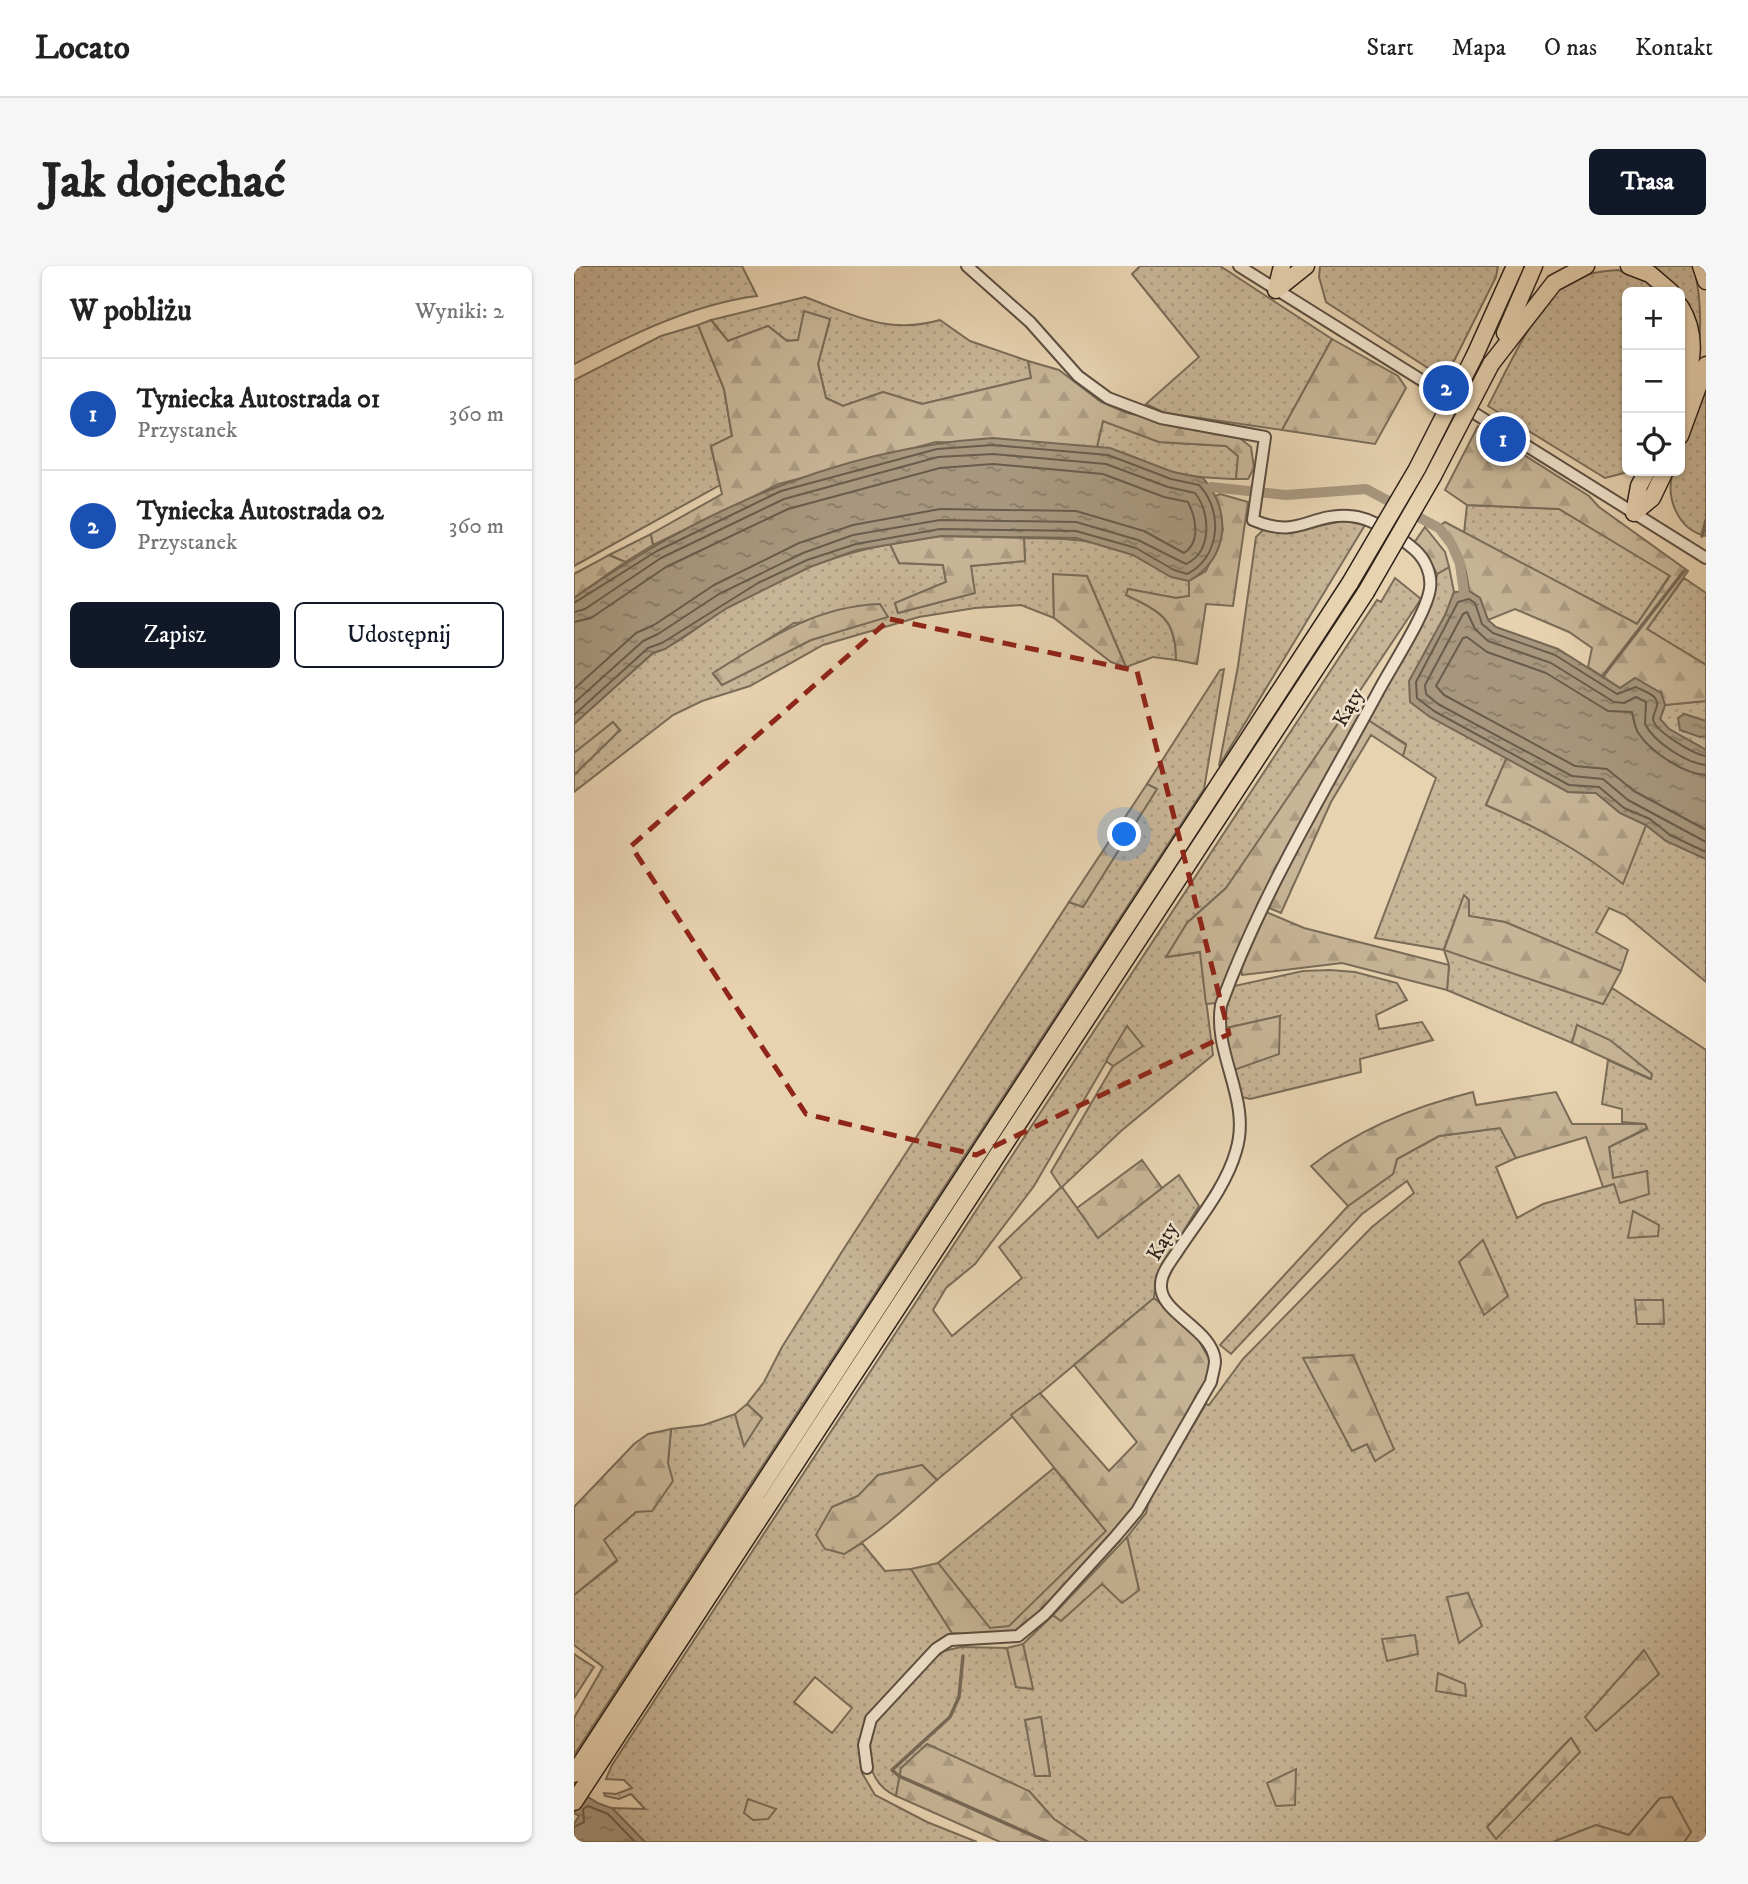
<!DOCTYPE html>
<html lang="pl">
<head>
<meta charset="utf-8">
<style>
	body { margin:0; font-family:"IM FELL DW Pica",serif; background:#f6f6f6; color:#222 }
	.controls { position:absolute; right:21px; top:21px; display:grid; overflow:hidden; border-radius:10px; box-shadow:0 2px 5px #0004 }
	.controls button { width:63px; height:63px; display:grid; place-items:center; padding:0; border:0; border-bottom:2px solid #e0e0e0; background:#fff; color:#222; font:35px sans-serif }
	.you { position:absolute; left:551px; top:569px; width:24px; height:24px; margin:-18px; border:5px solid #fff; border-radius:50%; background:#1a73e8; box-shadow:0 0 0 10px #1a73e833 }
	.badge { display:grid; place-items:center; width:46px; height:46px; border-radius:50%; background:#111827; color:#fff; font-size:23px; font-weight:700 }
	.pin { position:absolute; translate:-50% -50%; border:4px solid #fff; box-shadow:0 2px 7px #0006 }
	.list { margin:0; padding:0; list-style:none }
	h2 { display:flex; justify-content:space-between; align-items:center; height:91px; margin:0; padding:0 28px; font-size:30px }
	h2 small { font-size:23px; font-weight:400; color:#767676 }
	.list li { display:grid; grid-template-columns:46px 1fr auto; gap:21px; align-items:center; box-sizing:border-box; height:112px; padding:0 28px; border-top:2px solid #e0e0e0 }
	.list b { display:block; font-size:26px; white-space:nowrap }
	.list p { margin:0; font-size:23px; white-space:nowrap; color:#767676 }
	.list em { font-size:23px; font-style:normal; color:#767676 }
	.actions { display:flex; gap:14px; padding:21px 28px }
	.actions a { flex:1; padding:16px 0; border:2px solid #111827; border-radius:10px; text-align:center; font-size:24px; color:#111827 }
	.actions .main { background:#111827; color:#fff }
	.icon { flex:none; width:38px; height:38px; fill:none; stroke:currentColor; stroke-width:2; stroke-linecap:round; stroke-linejoin:round }
	.map { position:relative; flex:none; width:1132px; height:1576px; overflow:hidden; border-radius:10px }
	header { display:flex; align-items:center; gap:42px; box-sizing:border-box; height:98px; padding:0 35px; background:#fff; border-bottom:2px solid #e0e0e0 }
	header strong { font-size:33px }
	nav { display:flex; gap:38px; margin-inline-start:auto; font-size:24px }
	.intro { display:flex; align-items:center; justify-content:space-between; box-sizing:border-box; height:168px; padding:0 42px }
	h1 { margin:0; font-size:49px }
	.button { padding:18px 32px; border-radius:10px; background:#111827; color:#fff; font-size:24px; font-weight:700 }
	main { display:flex; gap:42px; padding:0 42px }
	aside { flex:1; background:#fff; border-radius:10px; box-shadow:0 2px 5px #0004 }
	.map>svg:first-child { display:block }
	.grass { fill:url(#grass-dots); stroke:#7a6c58; stroke-width:2; fill-rule:evenodd }
	.forest { fill:url(#forest-firs); stroke:#7a6c58; stroke-width:2 }
	.water { fill:url(#water-ripples); stroke:#776856; stroke-width:2 }
	.lines { fill:none; stroke-linecap:round; stroke-linejoin:round }
	.shore { stroke:#6a5c4c; stroke-width:2 }
	.stream { stroke:#776856; stroke-width:3.5 }
	.canal { stroke:#a8977e; stroke-width:10 }
	.minor-casing { stroke:#5c4e40; stroke-width:14 }
	.highway-casing { stroke:#2d221a; stroke-width:19 }
	.minor { stroke:#f0e2cc; stroke-width:10 }
	.highway { stroke:#e8d3b1; stroke-width:16 }
	.highway-bridge-casing { stroke:#2d221a; stroke-width:19; stroke-linecap:butt }
	.highway-bridge { stroke:#e8d3b1; stroke-width:16 }
	.marked { fill:none; stroke:#8f2418; stroke-width:5; stroke-dasharray:14 9; stroke-linejoin:round }
	.labels { text-anchor:middle; stroke-width:5; stroke-linejoin:round; paint-order:stroke }
	.street-label { font-size:21px; fill:#2d221a; stroke:#f0e2cc }
</style>
</head>
<body>
<header>
<strong>Locato</strong>
<nav><a>Start</a><a>Mapa</a><a>O nas</a><a>Kontakt</a></nav>
</header>
<div class="intro"><h1>Jak dojechać</h1><a class="button">Trasa</a></div>
<main>
<aside>
<h2>W pobliżu<small>Wyniki: 2</small></h2>
<ul class="list">
<li><span class="badge" style="background:#1a4fb4">1</span><div><b>Tyniecka Autostrada 01</b><p>Przystanek</p></div><em>360 m</em></li>
<li><span class="badge" style="background:#1a4fb4">2</span><div><b>Tyniecka Autostrada 02</b><p>Przystanek</p></div><em>360 m</em></li>
</ul>
<div class="actions"><a class="main">Zapisz</a><a>Udostępnij</a></div>
</aside>
<div class="map">
<svg width="1132" height="1576" viewBox="0 0 1132 1576">
	<defs>
		<pattern id="grass-dots" width="8" height="8" patternUnits="userSpaceOnUse" patternTransform="scale(1.75)"><rect width="8" height="8" fill="#c8b597"/><path d="M2 2h.1M6 6h.1" fill="none" stroke="#ac9b82" stroke-width="1.8" stroke-linecap="round"/></pattern>
		<pattern id="forest-firs" width="22" height="20" patternUnits="userSpaceOnUse" patternTransform="scale(1.75)"><rect width="22" height="20" fill="#c8b597"/><path d="M5 1l3.5 6h-7zM16 11l3.5 6h-7z" fill="#ac9b82"/></pattern>
		<pattern id="water-ripples" width="26" height="14" patternUnits="userSpaceOnUse" patternTransform="scale(1.75)"><rect width="26" height="14" fill="#a8977e"/><path d="M2 4q2-2 4 0t4 0M15 11q2-2 4 0t4 0" fill="none" stroke="#897b66"/></pattern>
	</defs>
	<rect width="100%" height="100%" fill="#e8d3b1"/>
	<filter id="stains"><feTurbulence type="fractalNoise" baseFrequency=".00286" numOctaves="4"/><feColorMatrix values="0 0 0 0 .2 0 0 0 0 .09 0 0 0 0 .02 0 0 0 .5 -.17"/></filter>
	<radialGradient id="worn" r=".72"><stop offset=".6" stop-color="#630" stop-opacity="0"/><stop offset="1" stop-color="#630" stop-opacity=".3"/></radialGradient>
	<!-- grass -->
	<path class="grass" d="M 0,0 L 168,0 L 183,30 C 119,38 57,69 0,98 Z
		M 566,0 L 646,0 L 758,73 L 708,164 L 591,147 L 572,138 L 625,91 L 558,8 Z
		M 746,0 L 924,0 L 922,11 L 871,113 L 752,36 L 745,11 Z
		M 1068,0 L 1120,0 C 1132,55 1126,104 1106,157 L 1106,147 L 1113,131 L 1110,34 L 1106,26 Z
		M 1044,4 L 1079,18 L 1088,26 L 1053,26 L 1053,205 L 1058,205 L 1031,212 L 914,140 C 931,108 965,31 997,14 C 1012,7 1027,5 1044,4 Z
		M 231,31 C 279,49 314,69 366,54 L 396,75 L 454,95 L 458,112 L 348,138 L 309,126 L 269,140 L 252,132 L 244,98 L 256,53 L 224,74 L 213,75 L 194,60 L 154,75 L 137,54 Z
		M 124,59 L 150,123 L 158,170 L 137,181 L 146,219 L 0,300 L 0,114 L 87,70 Z
		M 1132,120 L 1132,270 C 1104,264 1091,232 1099,205 L 1106,205 L 1106,184 Z
		M 529,155 L 585,176 L 652,180 L 664,190 L 662,213 C 640,212 618,212 596,205 C 572,198 548,183 523,181 Z
		M 893,239 L 985,243 L 1096,309 L 1063,358 L 890,267 Z
		M 771,255 L 791,259 L 645,500 L 664,400 L 682,271 L 689,264 C 719,270 742,259 771,255 Z
		M 77,268 L 79,279 L 51,296 L 35,289 Z
		M 450,272 C 488,272 526,273 561,290 C 580,299 594,310 615,315 L 616,330 L 602,332 L 554,323 L 552,329 C 587,346 602,353 602,394 L 579,391 L 552,401 L 513,310 L 479,309 L 480,352 L 447,339 L 401,342 L 345,351 L 249,379 L 176,420 L 128,435 L 99,449 L 0,526 L 0,509 L 46,464 L 39,457 L 0,487 L 0,458 L 79,387 C 106,378 128,357 152,342 C 202,311 259,289 316,278 L 325,297 L 369,299 L 372,316 L 321,337 L 324,347 L 400,327 L 397,300 L 451,295 ZM 313,350 L 237,374 L 148,419 L 139,408 L 220,357 Z
		M 875,301 L 880,326 L 872,349 L 901,473 L 933,491 L 912,539 C 963,561 1006,584 1049,617 L 1072,559 L 1092,575 L 1132,593 L 1132,716 L 1051,649 L 1035,642 L 1022,666 L 1054,684 L 1047,705 L 931,656 L 894,650 L 895,634 L 890,630 L 870,683 L 1029,738 L 1038,722 L 1132,784 L 1132,1576 L 1110,1576 L 1117,1566 L 1086,1532 L 1055,1569 L 1022,1559 L 979,1576 L 514,1576 L 480,1553 L 455,1525 L 327,1502 L 322,1530 C 293,1517 288,1481 302,1455 L 360,1392 L 370,1385 L 387,1381 L 433,1382 L 442,1421 L 459,1423 L 449,1378 L 479,1349 L 487,1355 L 528,1317 L 565,1324 L 553,1271 L 572,1247 L 576,1231 L 632,1138 L 635,1139 L 669,1093 L 798,961 L 840,927 L 833,915 L 788,948 L 657,1088 L 646,1079 L 774,940 L 819,908 L 823,893 L 865,870 L 927,862 L 942,892 L 922,901 L 943,952 L 969,938 L 1040,918 L 1035,881 L 1073,863 L 1071,858 L 1048,856 L 1048,843 L 1028,838 L 1034,794 L 1076,813 L 1003,759 L 998,777 L 873,724 L 875,699 L 870,684 L 801,672 L 862,512 L 829,490 L 832,478 L 794,454 L 860,328 L 863,308 ZM 730,1092 L 820,1183 L 801,1194 L 793,1178 L 778,1185 ZM 467,1451 L 476,1510 L 475,1510 L 451,1454 ZM 997,1472 L 1006,1486 L 913,1561 L 990,1479 Z
		M 821,312 L 847,333 L 691,567 L 652,622 L 613,657 L 594,691 L 626,686 L 639,789 L 547,865 L 488,921 L 524,971 L 605,909 L 625,940 L 582,1010 L 580,1032 L 363,1214 L 348,1199 L 305,1209 L 284,1230 L 258,1241 L 270,1288 L 288,1277 L 311,1305 L 337,1303 L 378,1367 L 357,1380 L 291,1454 L 286,1477 L 288,1507 L 301,1529 L 353,1556 L 403,1576 L 71,1576 L 38,1542 L 71,1543 L 57,1528 L 45,1533 L 31,1530 L 30,1527 L 42,1528 L 58,1522 L 50,1514 L 32,1513 L 38,1499 L 803,334 L 807,336 ZM 553,760 L 568,780 L 539,800 L 477,906 L 487,921 L 425,981 L 448,1012 L 378,1070 L 359,1044 L 372,1022 L 401,998 L 460,920 ZM 241,1411 L 278,1442 L 258,1467 L 220,1436 Z
		M 1110,312 L 1132,327 L 1132,399 L 1073,363 Z
		M 650,403 L 630,523 L 0,1489 L 0,1452 L 29,1401 L 0,1379 L 0,1329 L 43,1295 L 29,1274 L 62,1246 L 94,1197 L 97,1163 L 130,1159 L 161,1148 L 170,1179 L 188,1152 L 173,1138 L 190,1116 L 208,1081 L 269,984 L 495,636 L 509,641 L 582,524 L 573,518 L 646,404 Z
		M 1132,435 L 1132,455 L 1110,448 L 1126,471 L 1132,470 L 1132,484 L 1095,463 L 1086,453 L 1091,439 Z
		M 756,704 L 781,706 L 823,717 L 833,734 L 802,749 L 805,763 L 848,756 L 859,774 L 786,793 L 787,806 L 676,833 L 668,831 L 660,804 L 706,750 L 648,763 L 651,742 L 660,720 L 729,705 Z
		M 480,1202 L 532,1265 L 435,1361 L 416,1362 L 364,1297 Z
		M 0,1388 L 20,1401 L 0,1432 Z"/>
	<!-- forest -->
	<path class="forest" d="M 230,45 L 256,53 L 244,98 L 252,132 L 269,140 L 309,126 L 348,138 L 457,112 L 454,95 L 485,104 L 527,136 L 553,147 L 663,170 L 677,181 L 680,202 L 674,213 L 662,213 L 664,190 L 652,180 L 585,176 L 529,155 L 523,181 L 362,176 L 205,218 L 79,279 L 77,268 L 148,228 L 137,180 L 158,170 L 150,123 L 124,59 L 137,54 L 154,75 L 194,60 L 213,75 L 224,74 Z
		M 758,73 L 824,110 L 832,122 L 801,178 L 708,164 Z
		M 904,160 L 1015,230 L 1025,241 L 1114,305 L 1073,363 L 1132,399 L 1132,435 L 1091,439 L 1087,426 L 1046,422 L 1014,401 L 1018,382 L 995,366 L 941,343 L 914,354 L 906,332 L 895,325 C 892,297 886,281 867,259 L 871,256 L 1063,358 L 1096,310 L 985,243 L 893,239 L 871,224 Z
		M 646,228 L 674,236 L 659,340 L 632,338 L 623,398 L 602,394 C 602,352 587,346 552,329 L 554,323 L 602,332 L 615,330 L 615,315 L 632,305 L 649,264 L 641,230 Z
		M 851,261 L 871,286 L 875,301 L 863,308 L 856,295 L 840,277 Z
		M 367,270 L 450,272 L 451,295 L 397,300 L 401,327 L 324,347 L 321,337 L 372,316 L 369,299 L 325,297 L 316,278 Z
		M 35,289 L 51,296 L 0,332 L 0,308 Z
		M 479,308 L 513,310 L 552,401 L 537,396 L 480,352 Z
		M 306,338 L 314,351 L 237,374 L 148,419 L 139,407 C 192,374 241,340 306,338 Z
		M 774,443 L 789,444 L 684,637 L 643,737 L 632,738 L 626,686 L 592,691 L 613,657 L 652,622 Z
		M 794,454 L 832,479 L 829,490 L 797,469 L 757,536 L 707,647 L 695,642 L 721,583 Z
		M 39,456 L 46,464 L 0,509 L 0,487 Z
		M 933,491 L 994,526 L 1022,527 L 1046,547 L 1072,559 L 1049,618 C 1006,584 963,561 912,539 Z
		M 573,518 L 583,523 L 509,641 L 495,636 Z
		M 890,629 L 895,634 L 895,650 L 931,656 L 1047,705 L 1029,738 L 870,684 Z
		M 692,646 L 730,662 L 875,699 L 873,724 L 768,697 L 668,709 L 667,702 Z
		M 706,750 L 705,788 L 660,804 L 648,763 Z
		M 1003,759 L 1036,774 L 1078,808 L 1077,813 L 998,777 Z
		M 553,760 L 569,780 L 539,800 L 532,795 Z
		M 899,826 L 902,839 L 982,826 L 998,858 L 1071,858 L 1073,862 L 1035,881 L 1039,912 L 1073,905 L 1075,928 L 1046,937 L 1040,918 L 1029,921 L 1012,871 L 942,892 L 926,862 L 865,870 L 823,893 L 819,908 L 774,940 L 737,900 C 783,864 842,840 899,826 Z
		M 568,894 L 588,922 L 524,972 L 503,942 Z
		M 1059,945 L 1085,959 L 1084,970 L 1054,972 Z
		M 909,974 L 934,1030 L 910,1049 L 885,996 Z
		M 580,1032 L 621,1068 L 637,1096 L 632,1117 L 562,1239 L 536,1272 L 443,1368 L 415,1370 L 378,1367 L 337,1303 L 364,1297 L 416,1362 L 435,1360 L 532,1265 L 437,1149 L 466,1127 L 535,1205 L 563,1176 L 500,1099 Z
		M 1061,1034 L 1089,1034 L 1090,1058 L 1063,1058 Z
		M 779,1089 L 820,1183 L 801,1195 L 793,1178 L 778,1185 L 729,1092 Z
		M 173,1138 L 188,1152 L 170,1180 L 161,1148 Z
		M 97,1163 L 94,1197 L 99,1215 L 78,1245 L 62,1246 L 30,1274 L 43,1294 L 0,1329 L 0,1241 L 60,1178 L 74,1168 Z
		M 348,1199 L 363,1214 C 334,1240 304,1268 270,1288 L 251,1283 L 242,1269 L 258,1241 L 284,1230 L 304,1209 Z
		M 553,1271 L 565,1324 L 548,1337 L 528,1318 L 487,1355 L 479,1349 Z
		M 894,1327 L 908,1360 L 885,1377 L 873,1331 Z
		M 841,1369 L 844,1388 L 813,1395 L 808,1373 Z
		M 449,1378 L 459,1423 L 442,1421 L 433,1382 Z
		M 1070,1384 L 1085,1408 L 1022,1465 L 1011,1451 Z
		M 864,1407 L 891,1418 L 892,1430 L 862,1425 Z
		M 467,1451 L 476,1510 L 461,1510 L 451,1454 Z
		M 997,1472 L 1006,1486 L 922,1573 L 913,1561 Z
		M 353,1478 L 455,1525 L 480,1553 L 514,1576 L 426,1576 L 322,1530 L 327,1502 Z
		M 722,1503 L 721,1539 L 702,1540 L 693,1517 Z
		M 1098,1531 L 1117,1566 L 1110,1576 L 979,1576 L 1022,1559 L 1055,1569 L 1086,1532 Z
		M 174,1533 L 202,1543 L 194,1553 L 179,1554 L 170,1547 Z"/>
	<!-- water -->
	<path class="water" d="M 419,172 L 536,182 L 599,206 L 629,212 C 659,246 654,293 615,315 L 597,311 L 559,289 L 502,272 L 367,270 L 283,284 L 236,301 L 153,342 L 91,383 L 79,387 L 0,458 L 0,332 C 125,244 265,182 419,172 Z
		M 895,325 L 906,332 L 914,354 L 922,361 L 984,383 L 1046,422 L 1061,412 L 1087,427 L 1091,439 L 1086,453 L 1095,463 L 1132,484 L 1132,593 L 1092,575 L 1072,559 L 1046,547 L 1022,527 L 994,526 L 856,451 L 836,436 L 835,415 L 871,349 L 880,326 Z
		M 1110,448 L 1132,455 L 1132,470 L 1126,471 L 1106,464 L 1104,452 Z
		M 0,1523 L 26,1538 L 38,1542 L 71,1576 L 0,1576 L 0,1558 L 5,1550 L 0,1547 Z"/>
	<g class="lines">
		<!-- shore -->
		<path class="shore" d="M 0,337 L 83,285 L 207,225 L 363,183 L 419,179 L 534,189 L 597,213 L 625,219 C 650,245 646,292 613,308 L 600,304 L 562,282 L 502,265 L 366,263 L 282,278 L 233,294 L 184,317 L 88,377 L 74,382 L 0,449
			M 0,346 L 11,343 L 87,292 L 210,233 L 364,191 L 419,188 L 532,198 L 594,221 L 621,227 C 637,247 638,286 612,298 L 564,274 L 502,256 L 366,254 L 279,269 L 229,287 L 145,328 L 84,368 L 69,375 L 0,437
			M 0,356 L 17,352 L 92,301 L 214,243 L 366,202 L 419,198 L 529,208 L 590,231 L 614,236 C 622,252 627,276 610,287 L 570,265 L 502,245 L 366,243 L 279,259 L 225,277 L 140,319 L 80,359 L 62,367 L 0,423
			M 1132,490 C 1121,489 1080,465 1079,453 C 1079,446 1087,439 1081,432 C 1078,427 1067,424 1062,421 L 1043,428 L 981,389 L 919,367 L 908,358 L 901,337 L 895,333 L 884,336 L 842,416 L 843,432 L 860,445 L 995,519 L 1025,521 L 1050,542 L 1076,553 L 1096,569 L 1132,586
			M 1132,499 C 1112,497 1080,476 1071,458 L 1072,436 L 1062,431 L 1050,437 L 1040,436 L 977,397 L 914,375 L 901,363 L 893,346 L 889,348 L 851,419 L 852,428 L 864,438 L 998,510 L 1029,513 L 1054,534 L 1132,576
			M 1132,509 C 1110,508 1077,486 1065,468 C 1060,461 1060,453 1058,446 L 1034,445 L 972,407 L 913,386 L 893,371 L 889,372 L 862,420 L 870,429 L 1001,500 L 1033,503 L 1060,525 L 1132,564
			M 0,1561 L 10,1556 L 9,1543 L 14,1540 L 34,1548 L 61,1576"/>
		<!-- stream -->
		<path class="stream" d="M 1128,270 L 1132,254
			M 1029,410 L 1110,305
			M 389,1390 L 385,1431 L 376,1451 L 318,1504 L 325,1510 L 474,1576"/>
		<!-- canal -->
		<path class="canal" d="M 637,221 L 712,229 L 792,223 L 865,262 L 878,279 L 886,298 L 890,327"/>
		<!-- minor casing -->
		<g class="minor-casing">
			<path id="minor" d="M 665,0 L 1132,292
				M 293,1502 L 290,1479 L 297,1453 L 362,1383 L 376,1374 L 444,1370 L 471,1348 L 542,1270 L 563,1245 L 637,1116 C 638,1110 641,1101 641,1095 C 639,1063 585,1047 587,1019 C 587,1007 597,995 603,986 C 624,954 652,921 662,885 C 678,834 639,789 647,739 C 687,629 749,528 804,426 C 817,401 853,347 856,322 C 858,308 851,293 841,284 C 825,270 797,251 776,250 C 734,247 726,274 679,254 L 691,171 L 587,152 L 534,132 L 504,110 L 456,56 L 393,0"/>
		</g>
		<!-- highway casing -->
		<g class="highway-casing">
			<path id="highway" d="M 1055,0 L 1076,8 L 1097,26
				M 1127,0 L 1132,15
				M 702,24 L 732,0
				M 702,24 L 708,0
				M 1106,40 C 1125,70 1118,101 1106,132
				M 931,67 L 960,0
				M 901,89 L 941,0
				M 917,98 L 980,17 L 1012,0
				M 1106,170 L 1132,99
				M 1060,247 L 1078,232 L 1091,205
				M 1060,247 L 1065,220 L 1073,205
				M 0,1508 L 776,317
				M 0,1536 L 792,326"/>
		</g>
		<!-- minor -->
		<use href="#minor" class="minor"/>
		<!-- highway -->
		<use href="#highway" class="highway"/>
		<!-- highway-bridge casing -->
		<g class="highway-bridge-casing">
			<path id="highway-bridge" d="M 776,317 L 843,203 L 901,89
				M 792,326 L 859,210 L 917,98"/>
		</g>
		<!-- highway-bridge -->
		<use href="#highway-bridge" class="highway-bridge"/>
	</g>
	<!-- marked area -->
	<path class="marked" d="M 316,353 L 563,405 L 655,768 L 402,889 L 232,848 L 57,580 Z"/>
	<g class="labels">
		<!-- street labels -->
		<g class="street-label">
			<text transform="translate(774 441) rotate(-61)" y="7">Kąty</text>
			<text transform="translate(588 975) rotate(-60)" y="7">Kąty</text>
		</g>
	</g>
	<rect width="100%" height="100%" filter="url(#stains)"/>
	<rect width="100%" height="100%" fill="url(#worn)"/>
</svg>
<div class="controls">
<button>+</button>
<button>−</button>
<button><svg class="icon" aria-label="locate" viewBox="0 0 24 24"><circle cx="12" cy="12" r="6"/><path d="M12 2v4M12 18v4M2 12h4M18 12h4"/></svg></button>
</div>
<div class="you"></div>
<div class="pin badge" style="left:929px;top:173px;background:#1a4fb4">1</div>
<div class="pin badge" style="left:872px;top:122px;background:#1a4fb4">2</div>
</div>
</main>
</body>
</html>
